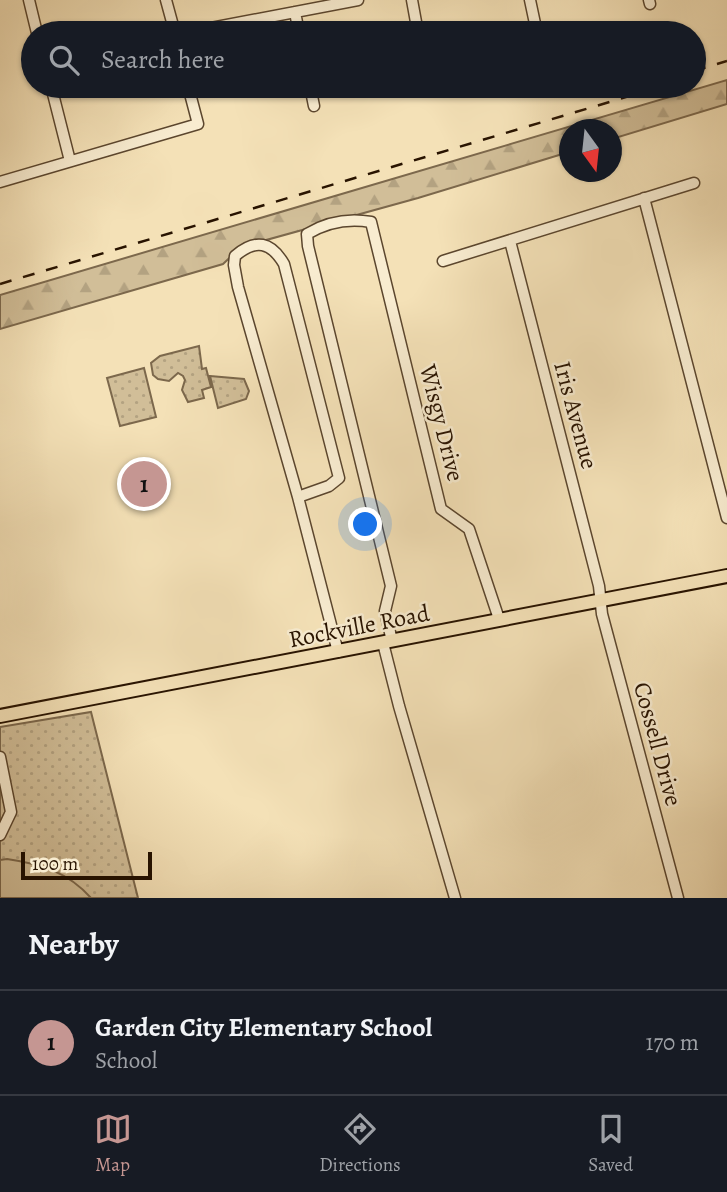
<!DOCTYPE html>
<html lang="en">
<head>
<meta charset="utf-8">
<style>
	body { margin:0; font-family:Alegreya,serif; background:#20242c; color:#f1f3f6 }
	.compass { position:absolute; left:559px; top:119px; width:63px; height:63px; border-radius:50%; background:#171b24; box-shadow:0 2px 5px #0004; rotate:165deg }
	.scale { position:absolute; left:21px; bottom:18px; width:131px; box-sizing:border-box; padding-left:7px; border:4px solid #281300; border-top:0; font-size:19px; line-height:24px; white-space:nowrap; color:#281300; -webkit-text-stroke:5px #f8ecd0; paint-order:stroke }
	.you { position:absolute; left:366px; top:525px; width:24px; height:24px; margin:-18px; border:5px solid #fff; border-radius:50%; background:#1a73e8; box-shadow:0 0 0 10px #1a73e833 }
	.badge { display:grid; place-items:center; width:46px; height:46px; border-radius:50%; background:#c59692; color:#111; font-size:23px; font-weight:700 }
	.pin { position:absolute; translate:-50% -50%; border:4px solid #fff; box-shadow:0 2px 7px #0006 }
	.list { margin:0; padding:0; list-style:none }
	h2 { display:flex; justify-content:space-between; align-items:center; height:91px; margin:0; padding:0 28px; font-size:30px }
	h2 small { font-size:23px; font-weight:400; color:#9ea1a6 }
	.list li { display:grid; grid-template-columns:46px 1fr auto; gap:21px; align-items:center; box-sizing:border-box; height:105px; padding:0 28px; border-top:2px solid #363941 }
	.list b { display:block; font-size:26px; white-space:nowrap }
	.list p { margin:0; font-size:23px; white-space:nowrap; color:#9ea1a6 }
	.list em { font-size:23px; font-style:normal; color:#9ea1a6 }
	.icon { flex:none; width:38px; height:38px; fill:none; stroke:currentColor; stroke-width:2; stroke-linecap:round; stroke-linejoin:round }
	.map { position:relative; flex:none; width:727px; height:898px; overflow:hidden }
	.search { position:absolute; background:#171b24; box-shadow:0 2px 5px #0004; left:21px; right:21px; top:21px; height:77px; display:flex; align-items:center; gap:18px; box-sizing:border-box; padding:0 24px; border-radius:38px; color:#9ea1a6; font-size:26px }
	.sheet { height:196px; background:#171b24 }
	nav { display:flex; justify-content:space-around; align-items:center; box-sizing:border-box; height:98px; border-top:2px solid #363941; background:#171b24; font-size:19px; color:#9ea1a6 }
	nav a { display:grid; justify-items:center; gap:4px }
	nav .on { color:#c59692 }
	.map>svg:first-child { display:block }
	.green { fill:url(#green-dots); stroke:#7c684c; stroke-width:2 }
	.forest { fill:url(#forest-firs); stroke:#7c684c; stroke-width:2 }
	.pitch { fill:#d1be98; stroke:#7c684c; stroke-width:2 }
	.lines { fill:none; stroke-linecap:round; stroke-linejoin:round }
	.minor-casing { stroke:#5b462e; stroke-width:13 }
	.major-casing { stroke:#281300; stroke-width:16 }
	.minor { stroke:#f8ecd0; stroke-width:10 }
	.major { stroke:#f4e1b7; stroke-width:12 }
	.rail { stroke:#281300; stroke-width:2.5; stroke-dasharray:12 12; stroke-linecap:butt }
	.labels { text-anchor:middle; stroke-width:5; stroke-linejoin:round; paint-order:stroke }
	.street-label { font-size:24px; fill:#281300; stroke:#f8ecd0 }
</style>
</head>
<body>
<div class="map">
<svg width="727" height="898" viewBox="0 0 727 898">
	<defs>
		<pattern id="green-dots" width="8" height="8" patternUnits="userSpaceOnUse" patternTransform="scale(1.75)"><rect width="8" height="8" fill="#d1be98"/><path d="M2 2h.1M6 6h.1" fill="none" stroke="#b3a281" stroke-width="1.8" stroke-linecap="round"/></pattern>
		<pattern id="forest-firs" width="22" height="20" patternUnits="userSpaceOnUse" patternTransform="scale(1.75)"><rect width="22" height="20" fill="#d1be98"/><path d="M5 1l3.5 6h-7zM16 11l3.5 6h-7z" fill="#b3a281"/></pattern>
	</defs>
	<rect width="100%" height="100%" fill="#f4e1b7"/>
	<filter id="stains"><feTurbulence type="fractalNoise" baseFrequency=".00286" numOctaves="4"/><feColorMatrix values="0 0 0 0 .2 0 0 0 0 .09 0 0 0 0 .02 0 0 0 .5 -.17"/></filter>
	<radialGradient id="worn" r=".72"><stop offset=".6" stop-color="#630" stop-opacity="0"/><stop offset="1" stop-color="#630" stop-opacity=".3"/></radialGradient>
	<!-- green -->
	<path class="green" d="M 199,346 L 202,369 L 206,368 L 211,387 L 202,390 L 204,398 L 188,402 L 182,390 L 185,380 L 183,376 L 178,373 L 169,381 L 158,379 L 153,375 L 151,363 L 160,356 Z
		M 144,368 L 156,417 L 120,426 L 107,378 Z
		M 210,376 L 244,379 L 249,391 L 246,399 L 218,408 Z
		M 91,712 L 138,898 L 0,898 L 0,727 Z"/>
	<!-- forest -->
	<path class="forest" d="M 727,80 L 727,104 L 612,139 L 612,130 L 570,130 L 569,152 L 418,198 L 241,247 L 223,264 L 0,329 L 0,295 Z"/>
	<!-- pitch -->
	<path class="pitch" d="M 7,859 C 41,864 68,872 91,898 L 0,898 L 0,860 Z"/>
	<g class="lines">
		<!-- minor casing -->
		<g class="minor-casing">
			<path id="minor" d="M 29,0 L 37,33
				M 166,0 L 175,33
				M 412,0 L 418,33
				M 530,0 L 537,33
				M 649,0 L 650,4
				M 295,12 L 299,33
				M 185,33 L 358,0
				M 51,86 L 70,161
				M 310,86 L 314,106
				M 0,182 L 198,124 L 188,86
				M 644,198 L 727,518
				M 510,241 L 599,586 L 602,614 L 678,898
				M 443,261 L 694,183
				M 298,497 L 329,486 L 339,478 L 284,264 C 271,242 256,238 235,256 L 234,265 L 238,287 L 298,497 L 338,652
				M 392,641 L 385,611 L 391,586 L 308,246 L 307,234 C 327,222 348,218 371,222 L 441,509 L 469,529 L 499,619
				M 383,643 L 399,706 L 455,898
				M 0,757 L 11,812 L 0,835"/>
		</g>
		<!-- major casing -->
		<g class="major-casing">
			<path id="major" d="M 0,716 L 727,576"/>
		</g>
		<!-- minor -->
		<use href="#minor" class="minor"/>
		<!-- major -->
		<use href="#major" class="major"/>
		<!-- rail -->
		<path class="rail" d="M 694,71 L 727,61
			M 0,284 L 663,86"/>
	</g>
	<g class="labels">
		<!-- street labels -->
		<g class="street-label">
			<text transform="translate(576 415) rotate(75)" y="8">Iris Avenue</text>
			<text transform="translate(442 423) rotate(76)" y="8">Wisgy Drive</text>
			<text transform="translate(359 626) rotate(-11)" y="8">Rockville Road</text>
			<text transform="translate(658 744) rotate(75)" y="8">Cossell Drive</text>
		</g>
	</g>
	<rect width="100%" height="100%" filter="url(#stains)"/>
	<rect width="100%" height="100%" fill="url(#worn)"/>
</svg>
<svg class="compass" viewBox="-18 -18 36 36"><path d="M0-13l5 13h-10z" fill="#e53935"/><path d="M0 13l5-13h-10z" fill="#9ea1a6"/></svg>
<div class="scale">100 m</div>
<div class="you"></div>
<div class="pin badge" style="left:144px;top:484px">1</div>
<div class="search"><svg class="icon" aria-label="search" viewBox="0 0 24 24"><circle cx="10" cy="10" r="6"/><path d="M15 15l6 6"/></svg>Search here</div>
</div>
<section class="sheet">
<h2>Nearby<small></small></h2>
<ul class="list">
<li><span class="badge">1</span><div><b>Garden City Elementary School</b><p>School</p></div><em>170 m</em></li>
</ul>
</section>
<nav>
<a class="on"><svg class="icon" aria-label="map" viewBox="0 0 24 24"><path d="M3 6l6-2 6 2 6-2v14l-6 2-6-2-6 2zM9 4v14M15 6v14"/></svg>Map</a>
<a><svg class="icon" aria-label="directions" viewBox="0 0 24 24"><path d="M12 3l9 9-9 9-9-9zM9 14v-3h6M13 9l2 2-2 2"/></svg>Directions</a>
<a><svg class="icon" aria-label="saved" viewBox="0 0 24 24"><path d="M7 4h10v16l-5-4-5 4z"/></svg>Saved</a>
</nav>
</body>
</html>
